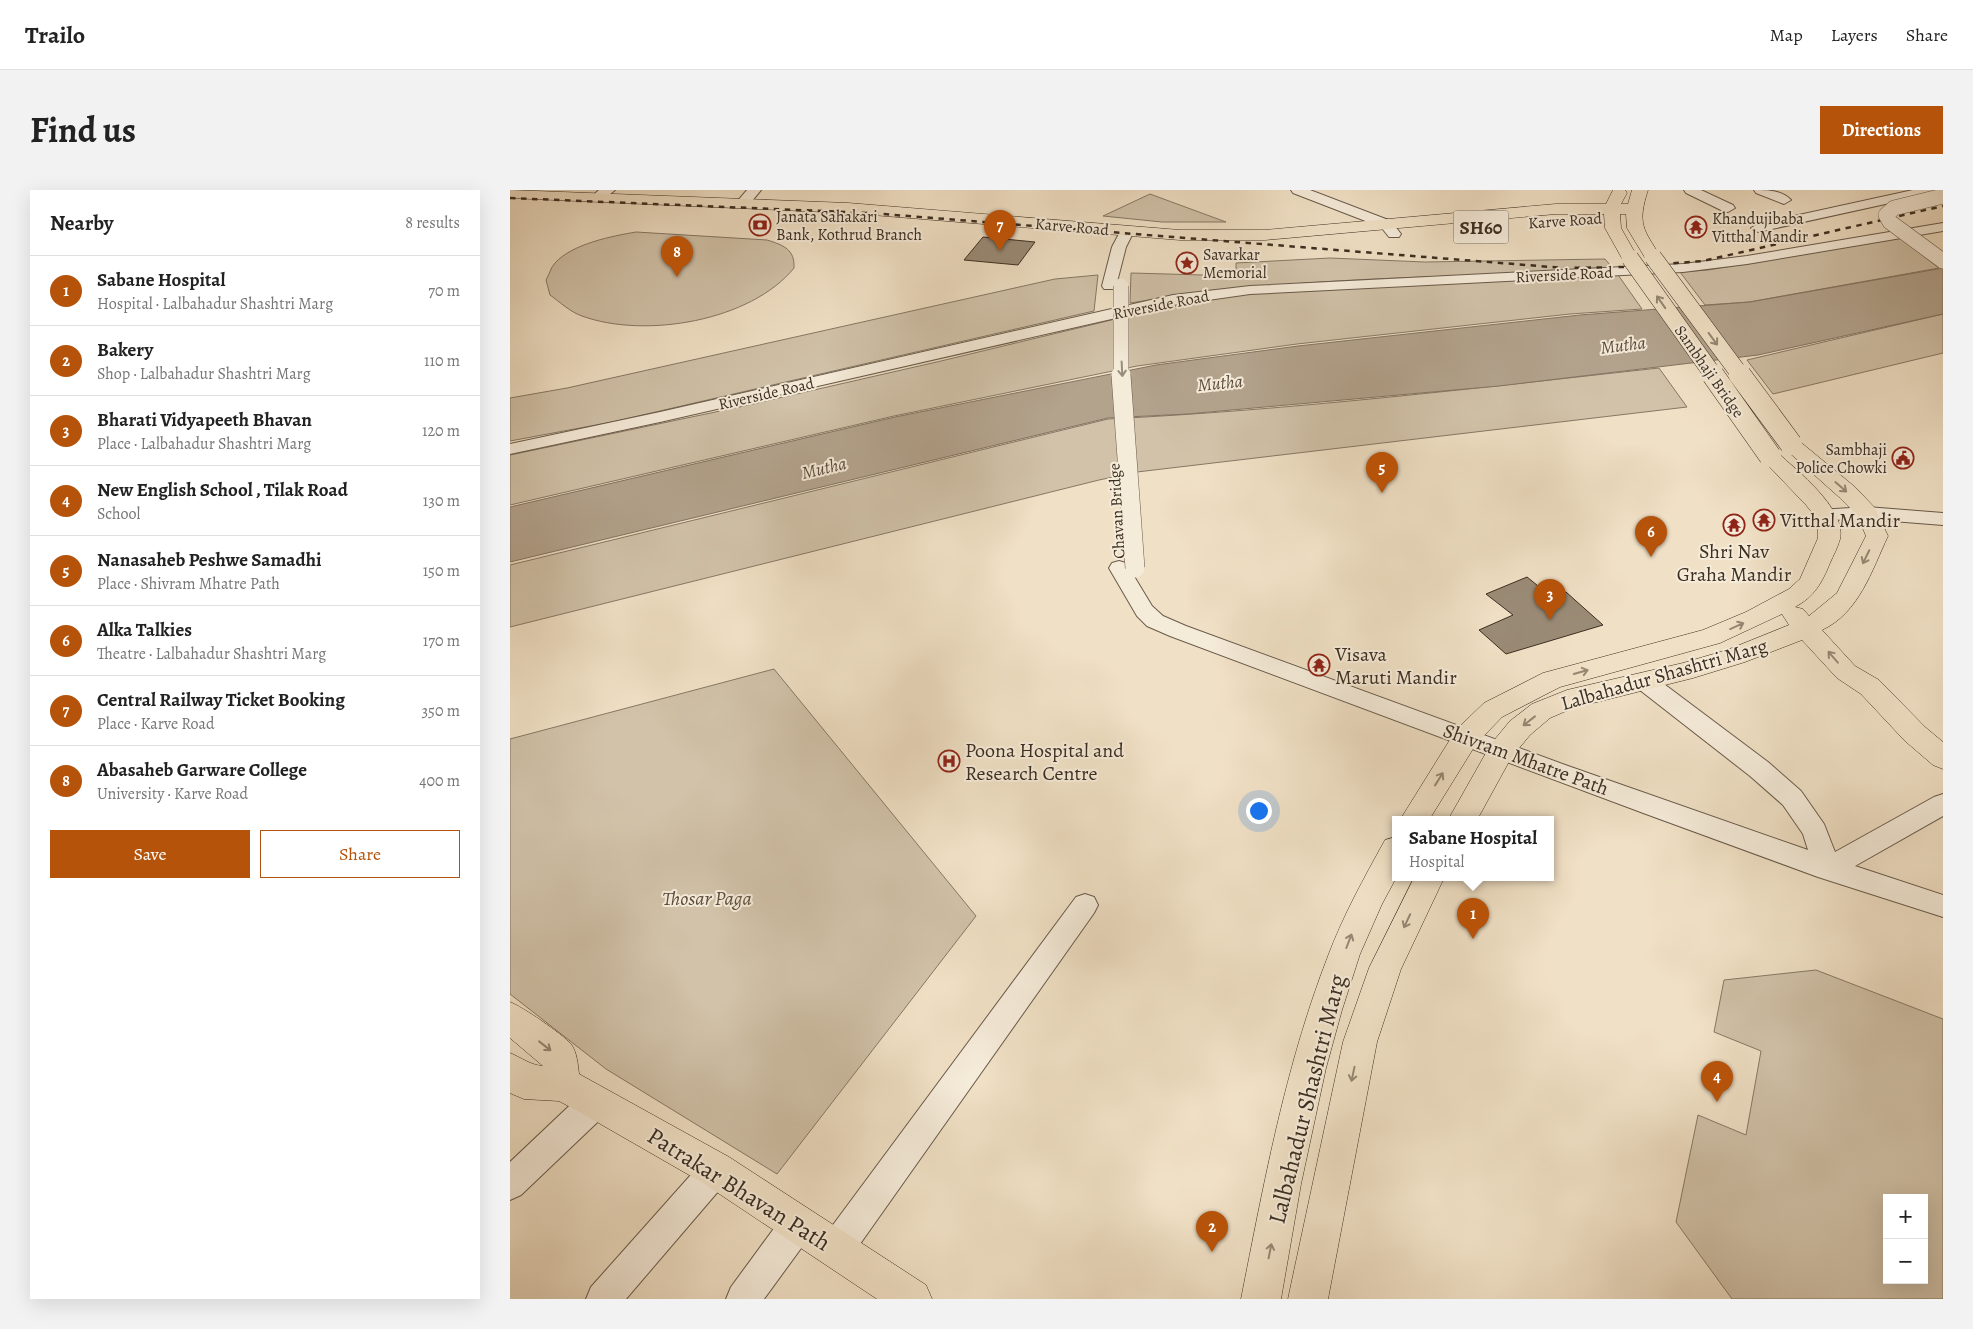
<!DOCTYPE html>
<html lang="en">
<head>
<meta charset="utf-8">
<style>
	body { margin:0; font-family:Alegreya,serif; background:#f2f2f2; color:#222 }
	.controls { position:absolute; right:15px; bottom:15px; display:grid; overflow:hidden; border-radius:0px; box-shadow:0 5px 20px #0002 }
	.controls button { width:45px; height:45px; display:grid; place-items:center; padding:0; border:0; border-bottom:1px solid #e0e0e0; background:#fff; color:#222; font:25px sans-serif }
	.you { position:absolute; left:748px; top:620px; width:18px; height:18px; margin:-12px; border:4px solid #fff; border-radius:50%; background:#1a73e8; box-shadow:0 0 0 8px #1a73e833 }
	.badge { display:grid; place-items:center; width:32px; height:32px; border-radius:50%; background:#b45309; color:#fff; font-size:16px; font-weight:700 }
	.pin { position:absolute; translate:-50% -41px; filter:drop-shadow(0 1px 2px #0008) }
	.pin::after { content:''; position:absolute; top:26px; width:18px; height:15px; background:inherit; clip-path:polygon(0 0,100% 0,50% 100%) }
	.popup { position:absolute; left:882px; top:626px; width:162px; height:65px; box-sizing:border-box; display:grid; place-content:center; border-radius:0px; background:#fff; filter:drop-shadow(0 1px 4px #0005); font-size:16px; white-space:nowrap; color:#767676 }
	.popup b { font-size:19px; color:#222 }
	.popup::after { content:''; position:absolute; left:50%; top:100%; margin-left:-10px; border:10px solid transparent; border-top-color:#fff }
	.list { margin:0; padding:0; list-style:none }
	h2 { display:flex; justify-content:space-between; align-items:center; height:65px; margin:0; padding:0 20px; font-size:21px }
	h2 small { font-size:16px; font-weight:400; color:#767676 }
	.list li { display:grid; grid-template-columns:32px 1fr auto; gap:15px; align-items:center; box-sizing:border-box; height:70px; padding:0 20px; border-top:1px solid #e0e0e0 }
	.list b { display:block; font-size:19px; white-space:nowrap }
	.list p { margin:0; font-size:16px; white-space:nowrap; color:#767676 }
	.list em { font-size:16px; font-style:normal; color:#767676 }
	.actions { display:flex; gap:10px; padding:15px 20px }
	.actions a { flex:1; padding:11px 0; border:1px solid #b45309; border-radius:0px; text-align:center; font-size:18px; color:#b45309 }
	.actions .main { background:#b45309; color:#fff }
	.map { position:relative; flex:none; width:1433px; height:1109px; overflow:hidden; border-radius:0px }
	header { display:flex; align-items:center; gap:30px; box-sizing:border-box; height:70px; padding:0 25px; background:#fff; border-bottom:1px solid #e0e0e0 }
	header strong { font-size:24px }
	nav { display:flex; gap:28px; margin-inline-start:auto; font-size:18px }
	.intro { display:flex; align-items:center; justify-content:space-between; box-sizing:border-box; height:120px; padding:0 30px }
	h1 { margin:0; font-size:35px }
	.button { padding:12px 22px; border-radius:0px; background:#b45309; color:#fff; font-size:18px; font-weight:700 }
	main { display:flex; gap:30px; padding:0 30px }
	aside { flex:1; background:#fff; border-radius:0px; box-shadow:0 5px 20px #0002 }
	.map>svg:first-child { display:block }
	.green { fill:#d1c2a9; stroke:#867865; fill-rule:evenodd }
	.water { fill:#b3a38d; stroke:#837462 }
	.building { fill:#9a8b76; stroke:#3c2e21 }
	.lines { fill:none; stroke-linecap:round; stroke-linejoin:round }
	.minor-casing { stroke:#695a4a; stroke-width:2 }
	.major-casing { stroke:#3c2e21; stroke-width:1 }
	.minor { fill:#f5ebd9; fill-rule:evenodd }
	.major { fill:#f0e0c5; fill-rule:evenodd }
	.rail { stroke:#3c2e21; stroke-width:2.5; stroke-dasharray:5.5 5.5; stroke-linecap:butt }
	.minor-bridge-far1-casing { stroke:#695a4a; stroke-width:16; stroke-linecap:butt }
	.minor-bridge-casing { stroke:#695a4a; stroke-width:20; stroke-linecap:butt }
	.major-bridge-far1-casing { stroke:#3c2e21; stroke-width:18; stroke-linecap:butt }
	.major-bridge-casing { stroke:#3c2e21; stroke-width:23; stroke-linecap:butt }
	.minor-bridge-far1 { stroke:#f5ebd9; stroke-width:15 }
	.minor-bridge { stroke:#f5ebd9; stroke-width:19 }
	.major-bridge-far1 { stroke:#f0e0c5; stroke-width:17 }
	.major-bridge { stroke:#f0e0c5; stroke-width:22 }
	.oneway { stroke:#968773 }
	.oneway2 { stroke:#988c7d }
	.labels { text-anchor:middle; stroke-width:4; stroke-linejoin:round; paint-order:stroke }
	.far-poi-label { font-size:16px; fill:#3c2e21; stroke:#f5ebd9; text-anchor:start }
	.far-street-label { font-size:16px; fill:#3c2e21; stroke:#f5ebd9 }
	.far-water-label { font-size:18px; font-style:italic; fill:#5a4b3c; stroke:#f5ebd9 }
	.shield { fill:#f5ebd9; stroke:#746758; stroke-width:1 }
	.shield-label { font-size:19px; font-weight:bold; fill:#3c2e21 }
	.poi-label { font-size:20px; fill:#3c2e21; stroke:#f5ebd9; text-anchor:start }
	.street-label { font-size:20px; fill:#3c2e21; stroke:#f5ebd9 }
	.park-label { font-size:20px; font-style:italic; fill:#5a4c3c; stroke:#f5ebd9 }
	.near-street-label { font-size:24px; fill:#3c2e21; stroke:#f5ebd9 }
</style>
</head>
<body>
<header>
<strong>Trailo</strong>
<nav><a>Map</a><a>Layers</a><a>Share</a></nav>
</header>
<div class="intro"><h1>Find us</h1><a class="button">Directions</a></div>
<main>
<aside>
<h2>Nearby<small>8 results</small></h2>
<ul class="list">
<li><span class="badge">1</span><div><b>Sabane Hospital</b><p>Hospital · Lalbahadur Shashtri Marg</p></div><em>70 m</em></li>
<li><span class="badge">2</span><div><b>Bakery</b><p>Shop · Lalbahadur Shashtri Marg</p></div><em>110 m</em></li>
<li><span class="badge">3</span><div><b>Bharati Vidyapeeth Bhavan</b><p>Place · Lalbahadur Shashtri Marg</p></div><em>120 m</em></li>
<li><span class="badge">4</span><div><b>New English School , Tilak Road</b><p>School</p></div><em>130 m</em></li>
<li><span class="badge">5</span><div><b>Nanasaheb Peshwe Samadhi</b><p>Place · Shivram Mhatre Path</p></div><em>150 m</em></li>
<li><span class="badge">6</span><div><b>Alka Talkies</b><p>Theatre · Lalbahadur Shashtri Marg</p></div><em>170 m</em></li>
<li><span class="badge">7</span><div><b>Central Railway Ticket Booking</b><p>Place · Karve Road</p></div><em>350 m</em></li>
<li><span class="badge">8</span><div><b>Abasaheb Garware College</b><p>University · Karve Road</p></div><em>400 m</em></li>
</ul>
<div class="actions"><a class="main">Save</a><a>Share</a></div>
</aside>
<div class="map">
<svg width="1433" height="1109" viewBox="0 0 1433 1109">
	<rect width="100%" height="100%" fill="#f0e0c5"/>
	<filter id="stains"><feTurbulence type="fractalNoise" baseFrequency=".004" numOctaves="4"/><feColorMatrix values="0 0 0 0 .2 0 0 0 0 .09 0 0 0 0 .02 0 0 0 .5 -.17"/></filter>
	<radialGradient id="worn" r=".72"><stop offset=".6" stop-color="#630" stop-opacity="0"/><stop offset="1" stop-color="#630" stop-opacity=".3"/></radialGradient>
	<!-- green -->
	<path class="green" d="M 640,4 L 716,32 L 652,32 L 593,26 Z
		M 126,42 L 257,50 C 273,55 285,59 284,78 C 241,131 135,149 72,126 C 60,122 50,112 40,105 L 36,90 C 39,85 41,77 45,73 C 62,54 102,46 126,42 Z
		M 1390,48 L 1429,78 L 1239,112 L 1195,115 L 1170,82 L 1198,80 Z
		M 820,68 L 915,72 L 1095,69 L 1105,81 C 943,87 780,86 620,113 L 621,83 L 693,85 L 726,84 L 726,73 Z
		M 1106,82 L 1132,119 L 1060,124 L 787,154 L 627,176 L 384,226 L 0,315 L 0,265 L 234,216 L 431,171 L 618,126 L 721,105 Z
		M 588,85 L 584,121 L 102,232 L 0,251 L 0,208 L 57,198 L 545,89 Z
		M 1433,124 L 1433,163 L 1263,204 L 1237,170 Z
		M 1149,178 L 1177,217 L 627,282 L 589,290 L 0,437 L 0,375 L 598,229 C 783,220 966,198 1149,178 Z
		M 264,479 L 466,726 L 267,984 L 96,879 L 0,804 L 0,549 Z
		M 1306,780 L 1433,829 L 1433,1109 L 1222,1109 L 1166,1032 L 1188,925 L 1236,945 L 1251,861 L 1204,842 L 1214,790 ZM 1377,1008 L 1414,1008 L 1414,1090 L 1377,1090 Z"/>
	<!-- water -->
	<path class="water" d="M 1433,78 L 1433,124 L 1248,165 L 989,196 L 677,224 L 598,228 L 0,372 L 0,317 L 385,227 L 646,175 L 788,156 L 1070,125 L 1240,112 Z"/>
	<!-- building -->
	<path class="building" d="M 473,47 L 525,52 L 508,75 L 454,70 Z
		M 1017,387 L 1043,408 L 1056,402 L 1093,435 L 996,464 L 969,440 L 1003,425 L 976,404 Z"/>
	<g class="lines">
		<!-- minor casing -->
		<g class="minor-casing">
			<path id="minor" d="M 89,0 L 105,0 L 93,10 L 83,10 L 81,7 Z
				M 237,0 L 251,0 L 237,17 L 227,17 L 225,14 Z
				M 781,0 L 800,0 L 881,31 L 891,44 L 889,47 L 879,47 L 871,37 L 783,3 Z
				M 1174,0 L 1191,0 L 1223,15 L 1225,18 L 1218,22 L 1213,21 L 1176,3 Z
				M 1244,0 C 1257,0 1272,0 1281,10 L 1274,14 L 1246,3 Z
				M 1403,0 L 1428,0 L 1421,4 L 1248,42 L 1241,38 L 1248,34 Z
				M 1433,33 L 1433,41 L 1237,74 L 1173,82 L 740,104 L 663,115 L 150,232 L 0,264 L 0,254 L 150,222 L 663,105 L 740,96 L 1173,74 L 1237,66 Z
				M 617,37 L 624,41 L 616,57 L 606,96 L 604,99 L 594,99 L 592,96 L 602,57 L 612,38 Z
				M 1357,317 L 1433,323 L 1433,335 L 1357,329 L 1315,330 L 1308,328 L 1305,324 L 1308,320 Z
				M 609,371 L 616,373 L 642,416 L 653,426 L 676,436 L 1058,576 L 1298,660 L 1293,644 L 1273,615 L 1240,586 L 1126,497 L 1123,491 L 1126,485 L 1134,483 L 1142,485 L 1258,572 L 1291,601 L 1314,634 L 1325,662 L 1424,607 L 1433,604 L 1433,626 L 1345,676 L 1433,705 L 1433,727 L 1308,687 L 1136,624 L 660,446 L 637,436 L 627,426 L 599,378 L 602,373 Z
				M 575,704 L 584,707 L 588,715 L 584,723 L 338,1071 L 326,1076 L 314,1071 L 309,1059 L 314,1047 L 566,707 Z
				M 86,897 L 97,901 L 101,912 L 97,923 L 11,1005 L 0,1010 L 0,972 L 75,901 Z
				M 206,964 L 217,969 L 222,980 L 217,991 L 116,1109 L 76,1109 L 81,1097 L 195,969 Z
				M 288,1017 L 300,1022 L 305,1034 L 300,1046 L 254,1109 L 216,1109 L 221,1097 L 276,1022 Z"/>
		</g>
		<!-- major casing -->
		<g class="major-casing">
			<path id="major" d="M 0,0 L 338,13 L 670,40 L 755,40 L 1046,14 L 1096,14 L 1103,0 L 1115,0 L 1117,3 L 1111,14 L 1118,14 L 1122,0 L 1138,0 C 1127,34 1133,39 1151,67 L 1149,71 L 1137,71 L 1117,38 L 1116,24 L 1110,24 L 1111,38 L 1128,68 L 1126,72 L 1114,72 L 1095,38 L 1094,24 L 1046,24 L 755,50 L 670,50 L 338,23 L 0,8 Z
				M 1281,248 L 1288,250 L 1345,297 L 1365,318 L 1378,346 C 1362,380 1349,423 1312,440 L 1345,476 L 1369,490 L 1415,537 L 1433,552 L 1433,579 L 1423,575 L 1395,551 L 1351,504 L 1327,488 L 1292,450 L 1235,472 L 1183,488 L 1063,518 L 1040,528 L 1020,545 L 1001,568 L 967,630 L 938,630 L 981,554 L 1000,531 L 1022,514 L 1057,500 L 1173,473 L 1217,460 L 1279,435 L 1272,424 L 1210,453 L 1050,497 L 992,527 L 966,554 L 919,630 L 890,630 L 946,540 L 974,513 L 1033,483 L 1193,440 L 1236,422 L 1279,399 L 1290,389 L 1308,348 L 1308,337 L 1304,325 L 1296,315 L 1253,270 L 1249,266 L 1253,262 L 1260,260 L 1267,262 C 1286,280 1337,319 1330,349 C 1328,357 1323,366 1320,373 C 1312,393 1304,407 1285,417 L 1293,419 L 1299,426 L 1327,403 L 1356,346 L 1347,325 L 1329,307 L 1274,258 L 1271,254 L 1274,250 Z
				M 886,647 L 886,688 L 872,714 L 850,764 L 832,820 L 816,878 L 791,994 L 771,1109 L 731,1109 C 754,993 775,877 818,766 C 833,726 854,688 875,650 Z
				M 904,688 L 934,688 L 891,779 L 867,852 L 818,1109 L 778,1109 L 833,852 L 859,778 Z
				M 0,812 C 13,817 52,844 61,854 C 67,862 68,875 69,884 L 219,967 L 416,1095 L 422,1109 L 367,1109 L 193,993 L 73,924 L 49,911 L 14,909 L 2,904 L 0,903 L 0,863 C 12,868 20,875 33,876 L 0,848 Z"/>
		</g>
		<!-- minor -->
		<use href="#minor" class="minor"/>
		<!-- major -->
		<use href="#major" class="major"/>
		<!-- rail -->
		<path class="rail" d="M 0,8 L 360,23 L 1054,78 L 1115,77 L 1193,71 L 1433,16"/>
		<!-- minor-bridge-far1 casing -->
		<g class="minor-bridge-far1-casing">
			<path id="minor-bridge-far1" d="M 1433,6 L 1384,18 L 1376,25 L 1380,32 L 1433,71
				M 611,96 L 611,186"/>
		</g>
		<!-- minor-bridge casing -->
		<g class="minor-bridge-casing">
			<path id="minor-bridge" d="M 611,185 L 625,378"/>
		</g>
		<!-- major-bridge-far1 casing -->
		<g class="major-bridge-far1-casing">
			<path id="major-bridge-far1" d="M 1143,67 L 1231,186
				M 1120,68 L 1204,186"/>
		</g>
		<!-- major-bridge casing -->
		<g class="major-bridge-casing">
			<path id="major-bridge" d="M 1203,185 L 1260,266
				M 1230,185 L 1281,254"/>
		</g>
		<!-- minor-bridge-far1 -->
		<use href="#minor-bridge-far1" class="minor-bridge-far1"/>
		<!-- minor-bridge -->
		<use href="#minor-bridge" class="minor-bridge"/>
		<!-- major-bridge-far1 -->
		<use href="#major-bridge-far1" class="major-bridge-far1"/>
		<!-- major-bridge -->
		<use href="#major-bridge" class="major-bridge"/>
	</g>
	<!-- one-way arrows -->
	<defs><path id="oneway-shaft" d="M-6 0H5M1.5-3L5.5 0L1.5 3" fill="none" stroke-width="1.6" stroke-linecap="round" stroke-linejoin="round" transform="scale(1.25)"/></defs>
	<g class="oneway">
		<use href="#oneway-shaft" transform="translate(1151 112) rotate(-125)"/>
		<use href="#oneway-shaft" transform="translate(1203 149) rotate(54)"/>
		<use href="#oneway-shaft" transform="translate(1331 297) rotate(41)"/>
		<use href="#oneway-shaft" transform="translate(1356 367) rotate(116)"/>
		<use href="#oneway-shaft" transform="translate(1227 436) rotate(-24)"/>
		<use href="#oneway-shaft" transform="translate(1323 467) rotate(-131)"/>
		<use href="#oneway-shaft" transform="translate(1071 482) rotate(-16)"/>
		<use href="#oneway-shaft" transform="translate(1019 531) rotate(142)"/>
		<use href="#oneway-shaft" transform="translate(929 589) rotate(-58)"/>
		<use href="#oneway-shaft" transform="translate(897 731) rotate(115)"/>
		<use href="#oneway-shaft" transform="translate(839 751) rotate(-69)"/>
		<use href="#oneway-shaft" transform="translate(35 856) rotate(38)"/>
		<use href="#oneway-shaft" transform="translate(843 884) rotate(102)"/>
		<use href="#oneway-shaft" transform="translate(760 1061) rotate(-79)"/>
	</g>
	<use class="oneway2" href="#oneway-shaft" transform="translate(612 179) rotate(87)"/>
	<!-- icons -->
	<defs>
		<g id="bank-ring" transform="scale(1.125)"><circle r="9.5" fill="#f5ebd9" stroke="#8f2418" stroke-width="1.5"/><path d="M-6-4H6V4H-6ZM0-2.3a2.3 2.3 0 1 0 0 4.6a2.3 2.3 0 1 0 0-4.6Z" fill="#8f2418"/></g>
		<g id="temple-ring" transform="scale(1.125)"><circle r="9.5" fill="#f5ebd9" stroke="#8f2418" stroke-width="1.5"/><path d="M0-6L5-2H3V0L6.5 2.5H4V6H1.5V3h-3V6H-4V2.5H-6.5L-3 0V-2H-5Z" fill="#8f2418"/></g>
		<g id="sight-ring" transform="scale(1.125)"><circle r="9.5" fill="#f5ebd9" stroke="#8f2418" stroke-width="1.5"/><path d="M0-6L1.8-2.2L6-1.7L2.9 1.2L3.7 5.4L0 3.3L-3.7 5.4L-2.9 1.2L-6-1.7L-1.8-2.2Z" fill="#8f2418"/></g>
		<g id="civic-ring" transform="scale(1.125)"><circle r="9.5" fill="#f5ebd9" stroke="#8f2418" stroke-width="1.5"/><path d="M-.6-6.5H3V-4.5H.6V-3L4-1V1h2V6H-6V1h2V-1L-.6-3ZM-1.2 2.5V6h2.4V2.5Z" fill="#8f2418"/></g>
		<g id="hospital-ring" transform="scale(1.125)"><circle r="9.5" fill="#f5ebd9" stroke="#8f2418" stroke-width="1.5"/><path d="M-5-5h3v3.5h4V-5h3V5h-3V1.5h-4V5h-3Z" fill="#8f2418"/></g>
	</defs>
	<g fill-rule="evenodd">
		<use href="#bank-ring" x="250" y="35"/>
		<use href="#temple-ring" x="1186" y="37"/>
		<use href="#sight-ring" x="677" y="73"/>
		<use href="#civic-ring" x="1393" y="268"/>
		<use href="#temple-ring" x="1254" y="330"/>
		<use href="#temple-ring" x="1224" y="335"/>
		<use href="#temple-ring" x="809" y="475"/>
		<use href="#hospital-ring" x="439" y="571"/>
	</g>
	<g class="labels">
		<!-- far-poi labels -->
		<g class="far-poi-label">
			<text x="266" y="32">Janata Sahakari<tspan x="266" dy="18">Bank, Kothrud Branch</tspan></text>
			<text x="1202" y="34">Khandujibaba<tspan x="1202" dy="18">Vitthal Mandir</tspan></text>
			<text x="693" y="70">Savarkar<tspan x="693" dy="18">Memorial</tspan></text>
			<text x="1377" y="265" text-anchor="end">Sambhaji<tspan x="1377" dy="18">Police Chowki</tspan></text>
		</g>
		<!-- far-street labels -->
		<g class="far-street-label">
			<text transform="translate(1055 30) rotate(-4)" y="6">Karve Road</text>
			<text transform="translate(562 36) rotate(5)" y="6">Karve Road</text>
			<text transform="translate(1054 84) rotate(-3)" y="6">Riverside Road</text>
			<text transform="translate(651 114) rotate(-11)" y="6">Riverside Road</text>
			<text transform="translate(1200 181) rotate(55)" y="6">Sambhaji Bridge</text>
			<text transform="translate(256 203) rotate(-13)" y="6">Riverside Road</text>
			<text transform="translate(606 321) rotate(-93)" y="6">Chavan Bridge</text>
		</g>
		<!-- far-water labels -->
		<g class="far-water-label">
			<text transform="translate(1113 155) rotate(-7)" y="6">Mutha</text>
			<text transform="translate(710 193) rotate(-6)" y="6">Mutha</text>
			<text transform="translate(314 278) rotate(-13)" y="6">Mutha</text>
		</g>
		<!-- shield labels -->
		<rect class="shield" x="943.5" y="20.5" width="55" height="33" rx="4"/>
		<g class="shield-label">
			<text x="971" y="44">SH60</text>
		</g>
		<!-- poi labels -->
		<g class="poi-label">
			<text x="1270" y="337">Vitthal Mandir</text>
			<text x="1224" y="368" text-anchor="middle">Shri Nav<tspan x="1224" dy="23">Graha Mandir</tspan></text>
			<text x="825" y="471">Visava<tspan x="825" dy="23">Maruti Mandir</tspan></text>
			<text x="455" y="567">Poona Hospital and<tspan x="455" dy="23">Research Centre</tspan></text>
		</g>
		<!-- street labels -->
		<g class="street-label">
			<text transform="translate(1154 484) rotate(-16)" y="7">Lalbahadur Shashtri Marg</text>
			<text transform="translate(1016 569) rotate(20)" y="7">Shivram Mhatre Path</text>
		</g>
		<!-- park labels -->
		<g class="park-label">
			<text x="197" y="715">Thosar Paga</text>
		</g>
		<!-- near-street labels -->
		<g class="near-street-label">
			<text transform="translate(797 909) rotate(-76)" y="8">Lalbahadur Shashtri Marg</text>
			<text transform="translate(229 999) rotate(32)" y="8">Patrakar Bhavan Path</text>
		</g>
	</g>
	<rect width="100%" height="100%" filter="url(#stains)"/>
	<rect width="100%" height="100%" fill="url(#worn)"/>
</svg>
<div class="controls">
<button>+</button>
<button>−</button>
</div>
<div class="you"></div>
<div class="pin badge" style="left:963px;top:749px">1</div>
<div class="popup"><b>Sabane Hospital</b>Hospital</div>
<div class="pin badge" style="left:702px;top:1062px">2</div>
<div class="pin badge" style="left:1040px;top:430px">3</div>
<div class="pin badge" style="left:1207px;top:912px">4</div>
<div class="pin badge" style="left:872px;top:303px">5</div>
<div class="pin badge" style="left:1141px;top:367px">6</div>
<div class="pin badge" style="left:490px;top:61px">7</div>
<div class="pin badge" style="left:167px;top:87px">8</div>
</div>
</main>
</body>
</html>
